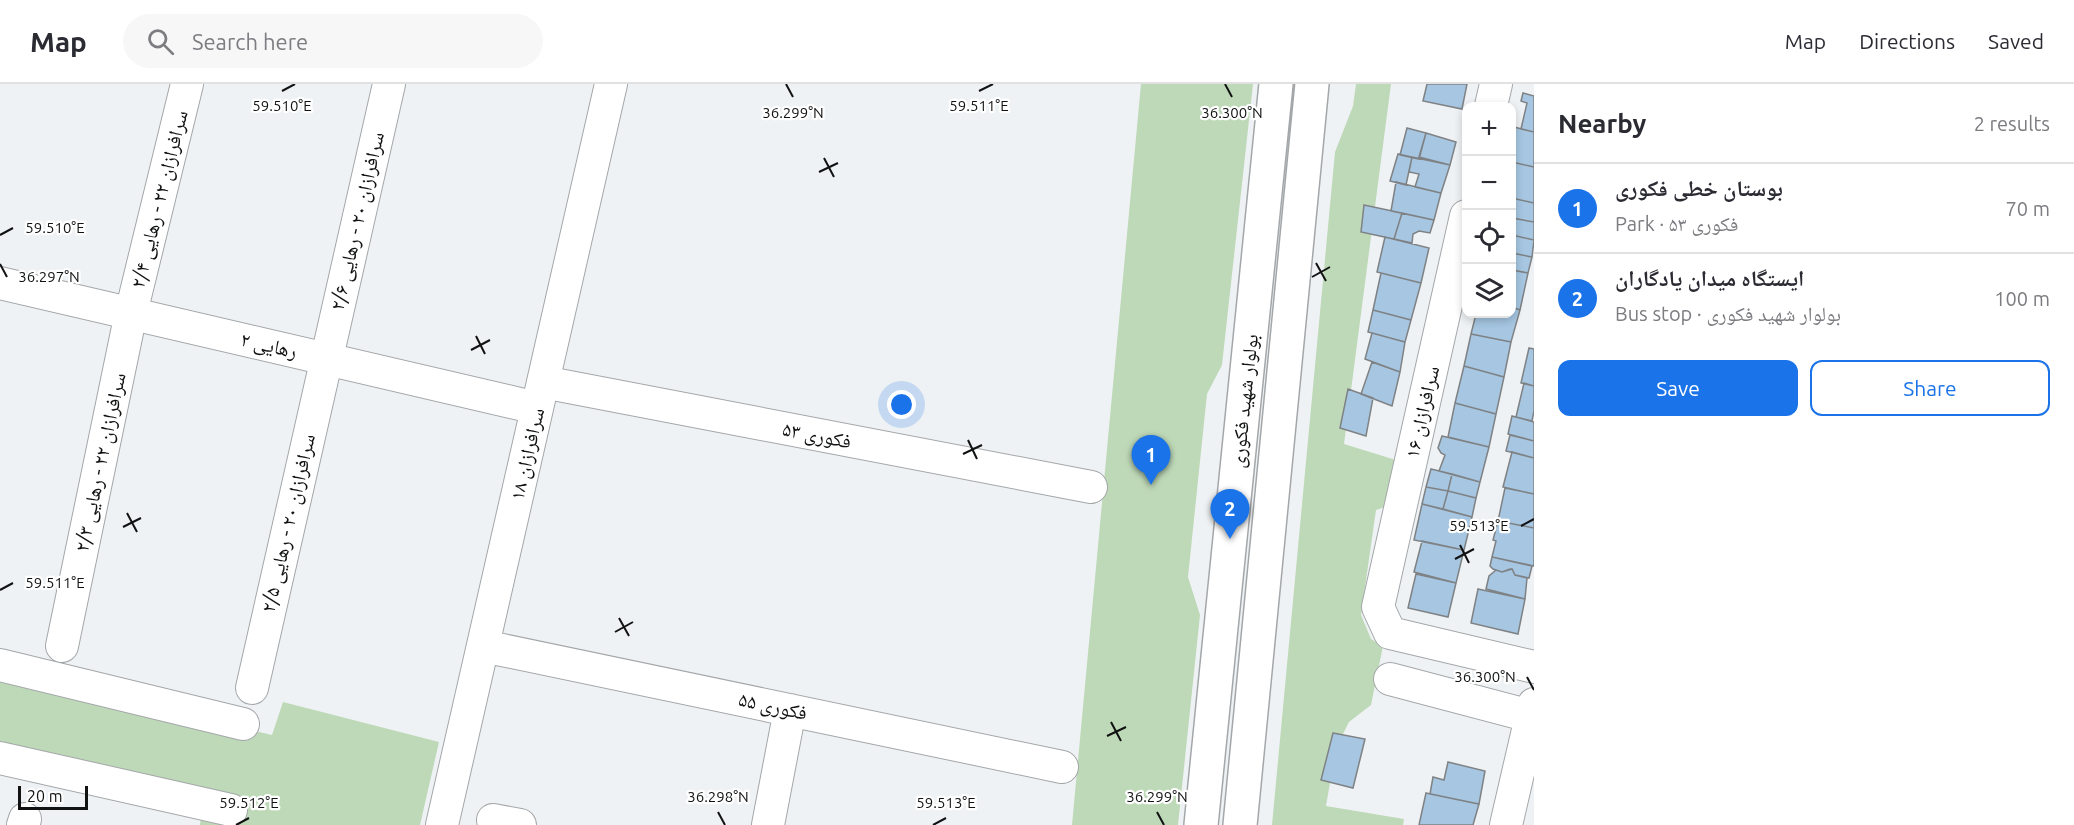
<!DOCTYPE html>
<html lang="en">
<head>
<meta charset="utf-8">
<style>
	body { margin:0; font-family:Ubuntu,"Noto Naskh Arabic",sans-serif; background:#f7f7f7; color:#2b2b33 }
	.controls { position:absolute; right:18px; top:18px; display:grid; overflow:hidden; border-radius:12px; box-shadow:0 3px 9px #0003 }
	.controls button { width:54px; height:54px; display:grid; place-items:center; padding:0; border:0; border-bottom:2px solid #e1e1e2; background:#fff; color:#2b2b33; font:30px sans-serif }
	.scale { position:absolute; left:18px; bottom:15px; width:70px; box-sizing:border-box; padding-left:6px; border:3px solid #111212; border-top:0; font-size:16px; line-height:21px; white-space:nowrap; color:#111212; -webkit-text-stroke:4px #fff; paint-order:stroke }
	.you { position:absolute; left:902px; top:321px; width:21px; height:21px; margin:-15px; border:4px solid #fff; border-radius:50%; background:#1a73e8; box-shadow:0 0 0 9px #1a73e833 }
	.badge { display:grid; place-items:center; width:39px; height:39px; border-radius:50%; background:#1a73e8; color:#fff; font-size:20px; font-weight:700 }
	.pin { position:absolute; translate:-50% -50px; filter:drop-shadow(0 2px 3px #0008) }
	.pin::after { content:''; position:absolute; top:32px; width:21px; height:18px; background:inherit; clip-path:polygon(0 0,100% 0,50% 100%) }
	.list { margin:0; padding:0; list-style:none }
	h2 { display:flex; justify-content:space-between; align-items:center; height:78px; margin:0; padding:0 24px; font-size:26px }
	h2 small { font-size:20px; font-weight:400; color:#7c7c81 }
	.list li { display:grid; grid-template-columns:39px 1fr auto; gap:18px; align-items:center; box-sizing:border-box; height:90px; padding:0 24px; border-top:2px solid #e1e1e2 }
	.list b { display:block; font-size:22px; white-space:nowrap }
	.list p { margin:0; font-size:20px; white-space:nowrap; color:#7c7c81 }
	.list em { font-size:20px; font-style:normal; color:#7c7c81 }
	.actions { display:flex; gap:12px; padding:18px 24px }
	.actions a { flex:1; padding:14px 0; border:2px solid #1a73e8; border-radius:12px; text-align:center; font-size:21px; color:#1a73e8 }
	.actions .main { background:#1a73e8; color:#fff }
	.icon { flex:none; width:33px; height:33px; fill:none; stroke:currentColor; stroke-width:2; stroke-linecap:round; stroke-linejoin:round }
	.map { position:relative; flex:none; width:1534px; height:741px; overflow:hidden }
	header { display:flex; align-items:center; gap:36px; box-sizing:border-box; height:84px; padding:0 30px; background:#fff; border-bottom:2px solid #e1e1e2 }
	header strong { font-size:28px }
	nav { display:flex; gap:33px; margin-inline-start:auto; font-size:21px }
	.search { width:420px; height:54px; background:#f7f7f7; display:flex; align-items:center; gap:15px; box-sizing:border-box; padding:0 21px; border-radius:33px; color:#7c7c81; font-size:22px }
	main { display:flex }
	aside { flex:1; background:#fff }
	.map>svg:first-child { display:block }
	.green { fill:#bed9b8 }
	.building { fill:#a6c6e2; stroke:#7f8284; stroke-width:1.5 }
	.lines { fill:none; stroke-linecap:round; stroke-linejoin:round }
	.minor-casing { stroke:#a4a7a9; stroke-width:34 }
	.major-casing { stroke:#a4a7a9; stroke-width:36 }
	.minor { stroke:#fff; stroke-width:32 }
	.major { stroke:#fff; stroke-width:33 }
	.ticks { fill:none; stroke:#111212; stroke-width:2 }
	.labels { text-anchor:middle; stroke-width:4.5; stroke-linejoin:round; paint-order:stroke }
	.street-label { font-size:20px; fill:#111212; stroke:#fff }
	.ticks-label { font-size:15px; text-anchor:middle; fill:#111212; stroke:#fff; stroke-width:4.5; stroke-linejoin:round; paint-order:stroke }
</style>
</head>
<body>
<header>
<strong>Map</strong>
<div class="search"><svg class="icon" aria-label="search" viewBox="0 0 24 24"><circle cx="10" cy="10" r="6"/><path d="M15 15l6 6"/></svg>Search here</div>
<nav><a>Map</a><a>Directions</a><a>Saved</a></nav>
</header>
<main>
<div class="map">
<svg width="1534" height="741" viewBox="0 0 1534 741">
	<rect width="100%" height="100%" fill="#eff2f4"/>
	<!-- green -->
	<path class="green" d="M 1141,0 L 1253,0 L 1222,281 L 1207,310 L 1188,493 L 1200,531 L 1178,741 L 1072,741 Z
		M 1356,0 L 1391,0 L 1344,360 L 1399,377 L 1391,421 L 1376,426 L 1361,531 L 1371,555 L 1383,562 L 1371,621 L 1349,638 L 1336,664 L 1326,722 L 1404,735 L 1403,741 L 1272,741 L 1335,68 L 1353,22 Z
		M 0,588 L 272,651 L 283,618 L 439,658 L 420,741 L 200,741 L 203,712 L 0,664 Z"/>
	<!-- building -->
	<path class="building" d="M 1427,0 L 1467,0 L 1462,25 L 1423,17 Z
		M 1523,9 L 1534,12 L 1534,48 L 1521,45 L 1527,19 L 1521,17 Z
		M 1514,43 L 1534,48 L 1534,83 L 1512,78 L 1512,55 Z
		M 1407,44 L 1426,49 L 1419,75 L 1400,71 Z
		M 1426,49 L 1456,58 L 1450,81 L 1419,73 Z
		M 1398,70 L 1412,73 L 1406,101 L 1390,97 Z
		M 1412,73 L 1450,81 L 1441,109 L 1415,103 L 1419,90 L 1409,88 Z
		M 1512,78 L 1534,83 L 1534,119 L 1512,114 Z
		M 1396,98 L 1441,109 L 1434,136 L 1391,127 Z
		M 1512,114 L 1534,119 L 1534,138 L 1512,134 Z
		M 1364,121 L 1402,129 L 1394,155 L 1361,148 Z
		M 1402,129 L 1434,136 L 1430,149 L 1419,147 L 1413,150 L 1412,159 L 1394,155 Z
		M 1512,134 L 1534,138 L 1534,156 L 1512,151 Z
		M 1512,151 L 1534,156 L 1532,173 L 1512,169 Z
		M 1385,153 L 1429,164 L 1421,199 L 1377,188 Z
		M 1512,169 L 1532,173 L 1528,189 L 1512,186 Z
		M 1512,186 L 1528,189 L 1520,226 L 1512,223 Z
		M 1381,189 L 1421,199 L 1411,236 L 1373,226 Z
		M 1512,223 L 1520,226 L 1511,258 L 1471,250 L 1476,230 L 1512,230 Z
		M 1373,226 L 1411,236 L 1405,258 L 1368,248 Z
		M 1372,249 L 1405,258 L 1400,288 L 1365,275 Z
		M 1471,250 L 1511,258 L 1504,293 L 1464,282 Z
		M 1529,264 L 1534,265 L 1534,302 L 1521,299 Z
		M 1372,278 L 1400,288 L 1392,322 L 1361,310 Z
		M 1464,282 L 1504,293 L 1496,330 L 1455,319 Z
		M 1524,299 L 1534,302 L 1534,327 L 1532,337 L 1516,333 Z
		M 1348,305 L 1373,314 L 1366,352 L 1340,344 Z
		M 1455,319 L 1496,330 L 1489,363 L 1448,353 Z
		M 1512,332 L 1534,338 L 1534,357 L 1508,350 Z
		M 1510,351 L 1534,357 L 1534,374 L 1506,367 Z
		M 1442,352 L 1489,363 L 1480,398 L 1439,387 L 1445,371 L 1441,369 L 1438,364 Z
		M 1512,368 L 1534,374 L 1534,410 L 1503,403 Z
		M 1431,385 L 1452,390 L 1448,407 L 1426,403 Z
		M 1452,390 L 1480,398 L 1476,414 L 1448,407 Z
		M 1426,403 L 1448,407 L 1443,425 L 1422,420 Z
		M 1505,404 L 1534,410 L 1534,444 L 1498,437 Z
		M 1448,407 L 1476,414 L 1472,433 L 1443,425 Z
		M 1422,420 L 1472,433 L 1464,466 L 1414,456 Z
		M 1498,437 L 1534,444 L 1534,482 L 1492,473 L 1496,457 L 1493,456 Z
		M 1422,457 L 1464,466 L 1456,499 L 1414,488 Z
		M 1492,473 L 1532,482 L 1529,494 L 1515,491 L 1512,485 L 1502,488 L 1493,485 L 1490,482 Z
		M 1510,485 L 1512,485 L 1515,491 L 1527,494 L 1525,515 L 1486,505 L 1489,492 L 1496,486 L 1502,488 Z
		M 1416,490 L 1456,499 L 1448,533 L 1408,524 Z
		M 1478,505 L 1525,515 L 1518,550 L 1471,539 Z
		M 1333,649 L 1365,655 L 1353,704 L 1321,696 Z
		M 1448,678 L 1485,687 L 1479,720 L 1430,710 L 1433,693 L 1444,696 Z
		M 1426,709 L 1479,720 L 1473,741 L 1419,741 Z"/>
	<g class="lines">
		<!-- minor casing -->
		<g class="minor-casing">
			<path id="minor" d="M 1491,22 L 1496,0
				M 1466,132 L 1378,523 L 1390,549 L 1534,583
				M 0,199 L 537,324
				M 543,298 L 1091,403
				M 62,562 L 131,229 L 187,0
				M 483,562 L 1062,683
				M 0,581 L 243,640
				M 1390,595 L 1534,633
				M 252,604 L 389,0
				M 0,674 L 231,726
				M 493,736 L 520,741
				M 23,741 L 25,735
				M 442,741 L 611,0
				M 768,741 L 790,626
				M 1506,741 L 1534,620"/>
		</g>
		<!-- major casing -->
		<g class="major-casing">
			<path id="major" d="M 1201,741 L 1276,0
				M 1240,741 L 1312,0"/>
		</g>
		<!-- minor -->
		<use href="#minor" class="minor"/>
		<!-- major -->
		<use href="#major" class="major"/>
	</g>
	<!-- ticks -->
	<path class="ticks" d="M 786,0 L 793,13M 1225,0 L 1232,13M 282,7 L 295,0M 979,7 L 993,0M 824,74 L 834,93M 819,88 L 838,79M 0,151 L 13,144M 1316,179 L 1326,197M 0,180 L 7,193M 1312,193 L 1330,183M 476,252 L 485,270M 471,266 L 490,256M 968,356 L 977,375M 963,370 L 982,361M 127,429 L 137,448M 1521,442 L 1534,435M 123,443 L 141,434M 1460,461 L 1469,479M 1455,475 L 1474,465M 0,506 L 13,499M 619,534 L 629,552M 615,548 L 633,538M 1527,593 L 1534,606M 1111,638 L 1121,657M 1107,652 L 1126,643M 718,728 L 725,741M 1157,728 L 1164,741M 236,741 L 249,734M 933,741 L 946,734"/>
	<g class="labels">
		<!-- street labels -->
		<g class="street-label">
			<text transform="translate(159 115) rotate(-76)" y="7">سرافرازان ۲۲ - رهایی ۲/۴</text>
			<text transform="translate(357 137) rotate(-77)" y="7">سرافرازان ۲۰ - رهایی ۲/۶</text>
			<text transform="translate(269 261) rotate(13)" y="7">رهایی ۲</text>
			<text transform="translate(1244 317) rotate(-84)" y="7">بولوار شهید فکوری</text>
			<text transform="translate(1422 328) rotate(-77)" y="7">سرافرازان ۱۶</text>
			<text transform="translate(817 351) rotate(11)" y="7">فکوری ۵۳</text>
			<text transform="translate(527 370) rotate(-77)" y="7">سرافرازان ۱۸</text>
			<text transform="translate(100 378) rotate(-78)" y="7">سرافرازان ۲۲ - رهایی ۲/۳</text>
			<text transform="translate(288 439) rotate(-77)" y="7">سرافرازان ۲۰ - رهایی ۲/۵</text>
			<text transform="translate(773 622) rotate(12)" y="7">فکوری ۵۵</text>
		</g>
	</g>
	<g class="ticks-label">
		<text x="979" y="27">59.511°E</text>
		<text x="282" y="27">59.510°E</text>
		<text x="793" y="34">36.299°N</text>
		<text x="1232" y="34">36.300°N</text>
		<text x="55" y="149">59.510°E</text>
		<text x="49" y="198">36.297°N</text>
		<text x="1479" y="447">59.513°E</text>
		<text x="55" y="504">59.511°E</text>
		<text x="1485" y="598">36.300°N</text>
		<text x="718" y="718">36.298°N</text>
		<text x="1157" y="718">36.299°N</text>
		<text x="249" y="724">59.512°E</text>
		<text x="946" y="724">59.513°E</text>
	</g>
</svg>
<div class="controls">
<button>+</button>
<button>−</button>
<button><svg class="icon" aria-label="locate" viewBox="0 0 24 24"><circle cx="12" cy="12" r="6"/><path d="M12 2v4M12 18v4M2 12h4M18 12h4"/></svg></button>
<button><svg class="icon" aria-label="layers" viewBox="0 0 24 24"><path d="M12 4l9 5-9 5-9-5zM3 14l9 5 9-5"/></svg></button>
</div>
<div class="scale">20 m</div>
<div class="you"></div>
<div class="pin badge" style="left:1151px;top:401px">1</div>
<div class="pin badge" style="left:1230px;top:455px">2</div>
</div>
<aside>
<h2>Nearby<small>2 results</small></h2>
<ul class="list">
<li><span class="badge">1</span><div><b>بوستان خطی فکوری</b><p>Park · فکوری ۵۳</p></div><em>70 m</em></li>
<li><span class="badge">2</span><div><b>ایستگاه میدان یادگاران</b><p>Bus stop · بولوار شهید فکوری</p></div><em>100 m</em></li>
</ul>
<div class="actions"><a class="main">Save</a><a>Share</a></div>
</aside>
</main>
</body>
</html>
